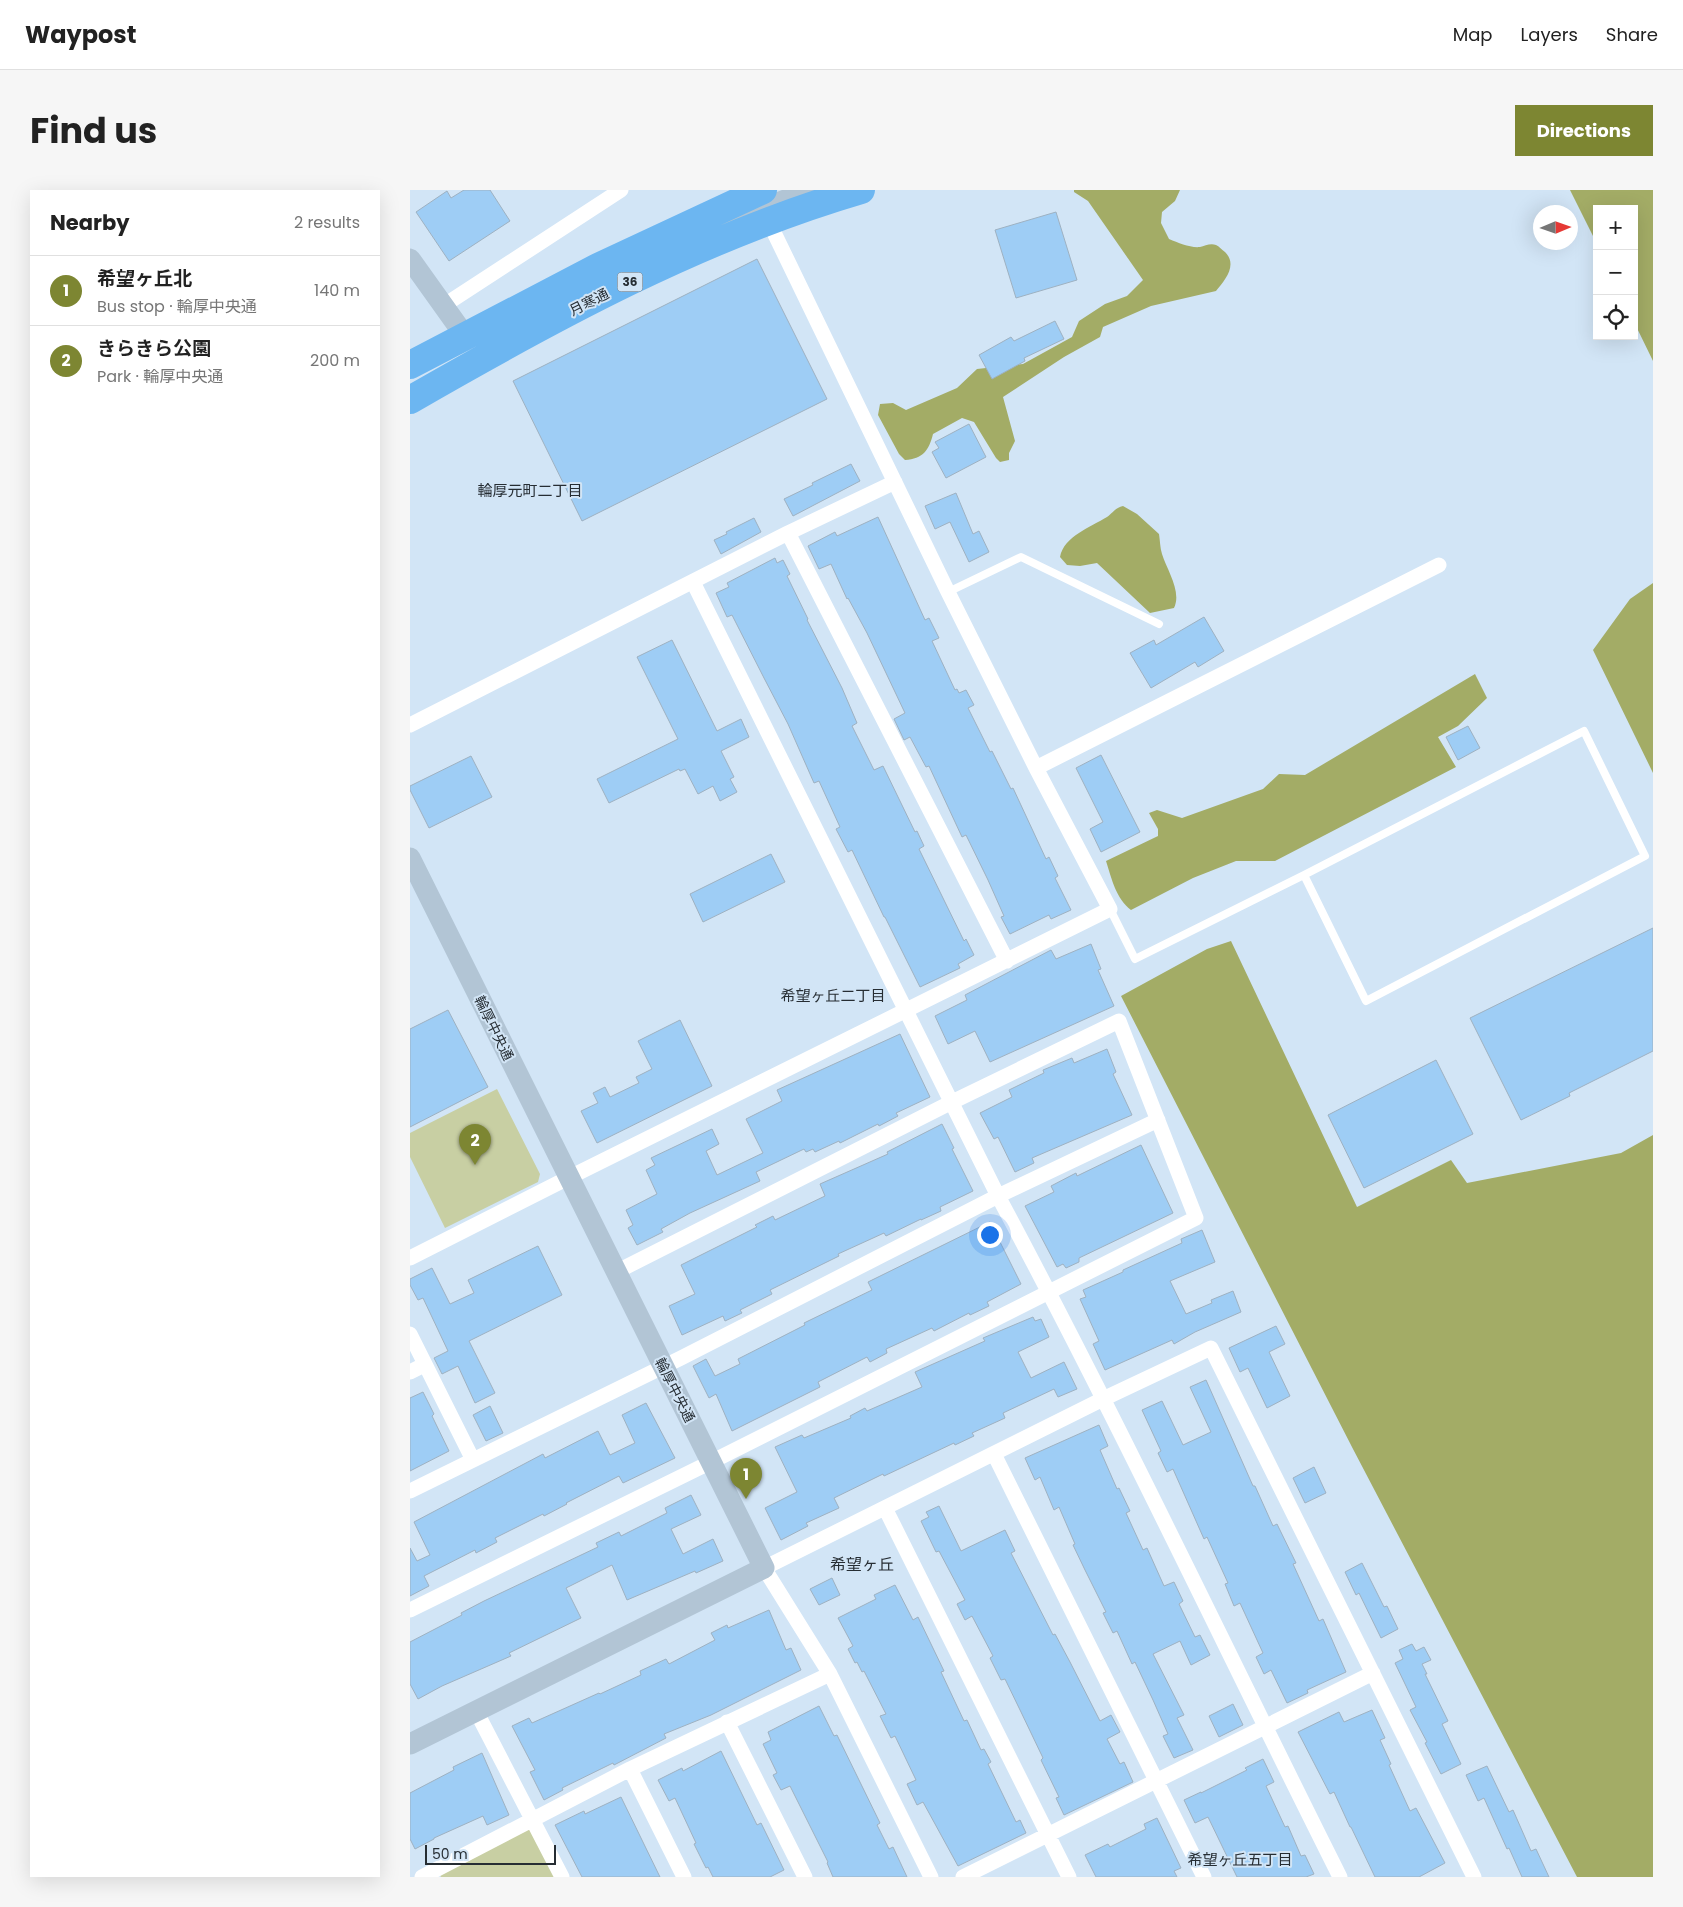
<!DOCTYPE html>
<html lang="en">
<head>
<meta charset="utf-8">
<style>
	body { margin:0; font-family:Poppins,"Noto Sans JP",sans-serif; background:#f6f6f6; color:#222 }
	.controls { position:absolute; right:15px; top:15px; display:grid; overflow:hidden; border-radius:0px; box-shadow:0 5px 20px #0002 }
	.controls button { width:45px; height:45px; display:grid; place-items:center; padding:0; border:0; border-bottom:1px solid #e0e0e0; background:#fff; color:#222; font:25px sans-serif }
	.compass { position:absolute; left:1123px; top:15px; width:45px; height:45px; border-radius:50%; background:#fff; box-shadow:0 5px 20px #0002; rotate:88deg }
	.scale { position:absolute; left:15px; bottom:12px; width:131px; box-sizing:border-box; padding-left:5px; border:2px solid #262d33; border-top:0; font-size:14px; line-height:18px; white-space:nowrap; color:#262d33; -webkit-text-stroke:4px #d2e5f6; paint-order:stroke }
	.you { position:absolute; left:579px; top:1044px; width:18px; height:18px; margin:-12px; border:4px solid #fff; border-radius:50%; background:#1a73e8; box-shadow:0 0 0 8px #1a73e833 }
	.badge { display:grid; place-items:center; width:32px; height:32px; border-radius:50%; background:#7d8632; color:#fff; font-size:16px; font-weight:700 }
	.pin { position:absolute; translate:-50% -41px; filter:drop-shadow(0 1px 2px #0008) }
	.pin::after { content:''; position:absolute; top:26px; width:18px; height:15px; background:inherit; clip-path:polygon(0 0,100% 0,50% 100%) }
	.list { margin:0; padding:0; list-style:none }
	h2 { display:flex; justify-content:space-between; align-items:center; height:65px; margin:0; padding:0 20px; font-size:21px }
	h2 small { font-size:16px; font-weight:400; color:#767676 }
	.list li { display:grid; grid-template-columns:32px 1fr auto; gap:15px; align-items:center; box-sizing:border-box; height:70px; padding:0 20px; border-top:1px solid #e0e0e0 }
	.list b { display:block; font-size:19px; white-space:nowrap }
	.list p { margin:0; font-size:16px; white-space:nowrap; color:#767676 }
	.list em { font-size:16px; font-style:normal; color:#767676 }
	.icon { flex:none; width:28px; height:28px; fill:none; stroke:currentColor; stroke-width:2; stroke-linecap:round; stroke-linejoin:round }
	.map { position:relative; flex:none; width:1243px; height:1687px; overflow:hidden; border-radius:0px }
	header { display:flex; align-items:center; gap:30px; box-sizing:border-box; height:70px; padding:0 25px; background:#fff; border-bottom:1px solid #e0e0e0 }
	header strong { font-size:24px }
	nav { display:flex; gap:28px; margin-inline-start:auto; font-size:18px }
	.intro { display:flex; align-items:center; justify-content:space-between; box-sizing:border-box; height:120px; padding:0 30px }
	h1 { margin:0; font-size:35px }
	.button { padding:12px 22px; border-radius:0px; background:#7d8632; color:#fff; font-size:18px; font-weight:700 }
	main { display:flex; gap:30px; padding:0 30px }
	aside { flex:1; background:#fff; border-radius:0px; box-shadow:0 5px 20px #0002 }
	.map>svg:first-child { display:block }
	.green { fill:#c8cfa3 }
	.forest { fill:#a3ac66 }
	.building { fill:#9ecdf5; stroke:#9eb1c1 }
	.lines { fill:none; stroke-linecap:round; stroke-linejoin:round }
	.lane { stroke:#fff; stroke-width:8 }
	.street { stroke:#fff; stroke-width:15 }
	.secondary { stroke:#b2c5d5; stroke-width:21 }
	.highway { stroke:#6cb6f1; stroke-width:28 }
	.labels { text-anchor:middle; stroke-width:4; stroke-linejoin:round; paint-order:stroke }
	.shield { fill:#d2e5f6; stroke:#5a646e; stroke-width:1 }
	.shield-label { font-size:12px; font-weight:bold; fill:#262d33 }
	.street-label { font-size:14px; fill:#262d33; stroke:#d2e5f6 }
	.neighbourhood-label { font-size:15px; fill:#262d33; stroke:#d2e5f6 }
	.quarter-label { font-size:16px; fill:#262d33; stroke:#d2e5f6 }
</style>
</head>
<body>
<header>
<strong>Waypost</strong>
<nav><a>Map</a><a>Layers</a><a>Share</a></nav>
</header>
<div class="intro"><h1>Find us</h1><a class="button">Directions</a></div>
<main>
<aside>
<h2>Nearby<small>2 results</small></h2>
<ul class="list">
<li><span class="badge">1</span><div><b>希望ヶ丘北</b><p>Bus stop · 輪厚中央通</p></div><em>140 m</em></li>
<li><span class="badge">2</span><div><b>きらきら公園</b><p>Park · 輪厚中央通</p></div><em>200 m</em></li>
</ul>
</aside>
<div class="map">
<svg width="1243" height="1687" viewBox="0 0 1243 1687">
	<rect width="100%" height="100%" fill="#d2e5f6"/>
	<!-- green -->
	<path class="green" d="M 87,899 L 130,984 L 128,992 L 35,1038 L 0,967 L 0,943 Z
		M 123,1629 L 152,1687 L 31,1687 L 27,1680 Z"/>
	<!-- forest -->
	<path class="forest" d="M 664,0 L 770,0 L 765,11 L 752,22 L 751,33 L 759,49 C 769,53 780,58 790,57 C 795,56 800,53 806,55 C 809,56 812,60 815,62 C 828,75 815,90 806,101 L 741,116 L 693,137 L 690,147 L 654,167 L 593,207 L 605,251 L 599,263 L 599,270 L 590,272 L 586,268 L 564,232 L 552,228 L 523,244 C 519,260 513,269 495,270 L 489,264 L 468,225 L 470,214 L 483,213 L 496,220 L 547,198 L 567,179 L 613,174 L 662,147 L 669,131 L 695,114 L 717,106 L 733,90 L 678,11 L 664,2 Z
		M 1160,0 L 1243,0 L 1243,171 L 1224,132 L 1224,19 L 1187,19 L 1187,54 Z
		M 713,316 L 727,324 L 749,344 C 750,350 750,358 752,364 C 757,380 772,402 764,418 L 740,423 L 687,373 L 670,376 L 657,375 L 650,367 C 654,346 681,337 697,327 C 704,322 705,318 713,316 Z
		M 1243,393 L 1243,583 L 1183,460 L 1220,409 Z
		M 1065,484 L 1077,508 L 1048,536 L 1028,547 L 1046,577 L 865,671 L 826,671 L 783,688 L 721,720 C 706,708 702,690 696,671 L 748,646 L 748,639 L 739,623 L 747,620 L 772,628 L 853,599 L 869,584 L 895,585 Z
		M 821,751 L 947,1017 L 1041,970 L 1057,993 L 1211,963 L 1243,945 L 1243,1687 L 1167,1687 L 943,1259 L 711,806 L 797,759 Z"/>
	<!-- building -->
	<path class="building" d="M 54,0 L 80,0 L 100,31 L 39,71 L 6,22 L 37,1 L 41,8 Z
		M 646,22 L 667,90 L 606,108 L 585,40 Z
		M 347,69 L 417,209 L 172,331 L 103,191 Z
		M 645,131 L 654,149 L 614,168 L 615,171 L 582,189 L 569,165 L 601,147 L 604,151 Z
		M 559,234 L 576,267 L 536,288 L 522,262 L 529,258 L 525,252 Z
		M 441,274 L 450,291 L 383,326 L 374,309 L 403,295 L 402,293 Z
		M 546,303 L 563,344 L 569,341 L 579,362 L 559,372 L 540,332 L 525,339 L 515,316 Z
		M 468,327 L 515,430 L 519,428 L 529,448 L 522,451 L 545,500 L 547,499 L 549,503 L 556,500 L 564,515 L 558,518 L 580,562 L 582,561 L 601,599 L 603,598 L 636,669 L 639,667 L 648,686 L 645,688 L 661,720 L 641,729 L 639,725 L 600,744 L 591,727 L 594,726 L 578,690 L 556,645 L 552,647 L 519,576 L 516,577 L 500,547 L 494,550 L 484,529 L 495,523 L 457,443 L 438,408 L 437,409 L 421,374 L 409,379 L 398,356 L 425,342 L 427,346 Z
		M 344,328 L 351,342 L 311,364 L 304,350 L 317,344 L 316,342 Z
		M 365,368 L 367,373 L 373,370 L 380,384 L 377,386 L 398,429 L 397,430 L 432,498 L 447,533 L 442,536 L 464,580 L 473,576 L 505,642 L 507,641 L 514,656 L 509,659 L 554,751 L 556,749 L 564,765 L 548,774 L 550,778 L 510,797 L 475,727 L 474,727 L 442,660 L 438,662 L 426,639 L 430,637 L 409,591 L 404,593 L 378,534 L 354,488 L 322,425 L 317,427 L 306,403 L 319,397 L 317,393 Z
		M 794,427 L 814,461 L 788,477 L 785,472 L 741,498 L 720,463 L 744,450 L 746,455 Z
		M 262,450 L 307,541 L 331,529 L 339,547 L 311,561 L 324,587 L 320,589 L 327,602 L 310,611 L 303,596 L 288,604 L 275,579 L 270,581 L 269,579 L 199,613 L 187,589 L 268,549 L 227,467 Z
		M 1058,536 L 1070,558 L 1048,570 L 1036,547 Z
		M 691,565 L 730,642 L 691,662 L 680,639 L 693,632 L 666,578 Z
		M 61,566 L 82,607 L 19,638 L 0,600 L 0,596 Z
		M 361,664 L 375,692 L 293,732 L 280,704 Z
		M 1243,738 L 1243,861 L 1159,903 L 1160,906 L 1111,930 L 1060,828 Z
		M 681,754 L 691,779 L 688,780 L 704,816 L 580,872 L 565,841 L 538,854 L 525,826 L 557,810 L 555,805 L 641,760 L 646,769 Z
		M 38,820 L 78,897 L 0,937 L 0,839 Z
		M 270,830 L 302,896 L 187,953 L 171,921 L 188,913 L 183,903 L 195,897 L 200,907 L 229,893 L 226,887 L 242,879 L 228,851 Z
		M 490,844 L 520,907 L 486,923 L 488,926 L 469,936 L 468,934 L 430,953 L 429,951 L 405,962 L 403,959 L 396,962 L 394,959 L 346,982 L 350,991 L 280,1023 L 251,1039 L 253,1042 L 227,1055 L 218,1038 L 223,1035 L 216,1020 L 247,1004 L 236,980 L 245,975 L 241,968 L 302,939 L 309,954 L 296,961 L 307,985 L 353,963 L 336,929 L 372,911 L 367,900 Z
		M 697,859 L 706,882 L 703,884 L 722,925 L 622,968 L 624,973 L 605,982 L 588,947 L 584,949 L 570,923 L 602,907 L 599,900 L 634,883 L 633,880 L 662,868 L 664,873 Z
		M 1026,870 L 1063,944 L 954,998 L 918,925 Z
		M 532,934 L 544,958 L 542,959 L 563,1001 L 530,1017 L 531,1021 L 511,1030 L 511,1029 L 476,1046 L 474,1043 L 428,1064 L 429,1066 L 360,1100 L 362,1104 L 330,1120 L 332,1123 L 315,1131 L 313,1126 L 272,1145 L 259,1116 L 285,1104 L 271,1075 L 347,1037 L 345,1035 L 363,1026 L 365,1030 L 415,1006 L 410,994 L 478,964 L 477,962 Z
		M 731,955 L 763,1023 L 669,1068 L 669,1072 L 656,1078 L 653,1074 L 647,1077 L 615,1016 L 644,1002 L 641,996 L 666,983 L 667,986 Z
		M 580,1032 L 611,1094 L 577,1112 L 579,1116 L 560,1125 L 559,1123 L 524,1141 L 522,1138 L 476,1159 L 477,1163 L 460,1172 L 457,1167 L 408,1192 L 410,1197 L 322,1241 L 306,1204 L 299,1208 L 283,1176 L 296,1169 L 305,1186 L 330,1174 L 328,1169 L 395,1135 L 394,1133 L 462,1100 L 458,1092 Z
		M 792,1040 L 805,1072 L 760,1091 L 776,1124 L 802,1113 L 801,1110 L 823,1101 L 831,1122 L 785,1142 L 764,1154 L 762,1150 L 695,1180 L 683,1154 L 689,1151 L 670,1109 L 676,1107 L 673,1100 L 713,1082 L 713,1080 L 772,1053 L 771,1049 Z
		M 128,1056 L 152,1105 L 59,1151 L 85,1203 L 65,1213 L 48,1176 L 32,1184 L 24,1168 L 38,1161 L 13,1108 L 8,1110 L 0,1095 L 0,1089 L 22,1078 L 40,1114 L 64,1103 L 58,1090 Z
		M 623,1127 L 625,1131 L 631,1129 L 639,1147 L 608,1162 L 621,1188 L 654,1172 L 667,1199 L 648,1207 L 644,1199 L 593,1223 L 595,1228 L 562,1243 L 564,1246 L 545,1255 L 544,1253 L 474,1286 L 473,1284 L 424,1308 L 429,1318 L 396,1333 L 398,1336 L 371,1350 L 355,1318 L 387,1302 L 365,1257 L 392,1245 L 394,1248 L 441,1228 L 440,1226 L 455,1218 L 457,1221 L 512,1197 L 505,1182 L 575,1151 L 573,1148 Z
		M 866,1136 L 875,1154 L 859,1162 L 880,1206 L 857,1218 L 838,1178 L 830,1182 L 819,1158 Z
		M 796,1190 L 843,1296 L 845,1296 L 863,1336 L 867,1334 L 886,1373 L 883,1374 L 909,1431 L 913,1429 L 936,1482 L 897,1500 L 898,1503 L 877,1513 L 861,1480 L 854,1484 L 846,1467 L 853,1463 L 830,1413 L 824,1416 L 815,1394 L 818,1393 L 797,1347 L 794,1349 L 763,1279 L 757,1282 L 748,1263 L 751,1261 L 732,1220 L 752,1211 L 773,1255 L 801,1242 L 780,1197 Z
		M 13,1202 L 24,1224 L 22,1226 L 39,1261 L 0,1281 L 0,1208 Z
		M 236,1213 L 265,1268 L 213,1293 L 209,1286 L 156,1313 L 157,1314 L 134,1326 L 133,1324 L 85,1348 L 87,1352 L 66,1363 L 65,1360 L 14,1386 L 19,1396 L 0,1406 L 0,1358 L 7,1371 L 20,1365 L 4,1332 L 133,1264 L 135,1268 L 188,1241 L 200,1265 L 225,1253 L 212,1225 Z
		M 80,1216 L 93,1243 L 76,1251 L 63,1225 Z
		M 689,1235 L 698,1256 L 690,1260 L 707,1299 L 709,1298 L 720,1321 L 716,1323 L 733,1360 L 737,1358 L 754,1396 L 764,1392 L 773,1411 L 769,1414 L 785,1447 L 790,1445 L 800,1465 L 781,1475 L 770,1451 L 743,1464 L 774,1525 L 767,1528 L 783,1560 L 764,1568 L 753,1546 L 758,1544 L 743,1510 L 725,1472 L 722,1474 L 707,1441 L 703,1443 L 693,1423 L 696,1422 L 675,1380 L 663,1355 L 665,1354 L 649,1317 L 644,1320 L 630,1287 L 625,1290 L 615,1268 Z
		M 904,1277 L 916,1303 L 895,1313 L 883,1288 Z
		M 281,1305 L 291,1325 L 261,1339 L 273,1364 L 303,1349 L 313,1371 L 286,1383 L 285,1381 L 217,1410 L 202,1375 L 156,1398 L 171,1428 L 99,1463 L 101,1466 L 32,1496 L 8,1509 L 0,1494 L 0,1452 L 52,1425 L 51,1423 L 74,1411 L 188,1357 L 186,1353 L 209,1342 L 211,1346 L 257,1323 L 255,1318 Z
		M 529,1316 L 551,1361 L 595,1340 L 605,1361 L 601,1363 L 643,1445 L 645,1444 L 660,1472 L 690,1531 L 701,1525 L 710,1542 L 697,1549 L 710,1574 L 714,1572 L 723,1592 L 654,1625 L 646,1608 L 649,1607 L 631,1570 L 633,1568 L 611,1522 L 595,1489 L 591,1490 L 580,1468 L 583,1466 L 562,1426 L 555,1430 L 547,1414 L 555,1410 L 529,1361 L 526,1362 L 511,1331 L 519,1327 L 516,1322 Z
		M 952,1373 L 974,1417 L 977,1416 L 988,1439 L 971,1448 L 949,1403 L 946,1405 L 935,1382 Z
		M 422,1388 L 430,1405 L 409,1415 L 400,1399 Z
		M 485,1395 L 503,1430 L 508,1427 L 534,1481 L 531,1482 L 554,1531 L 557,1530 L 571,1560 L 574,1559 L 581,1572 L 578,1574 L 606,1632 L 610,1630 L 616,1643 L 548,1676 L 513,1612 L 507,1615 L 497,1594 L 506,1590 L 485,1546 L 481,1548 L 470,1526 L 476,1524 L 454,1481 L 452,1482 L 447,1472 L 445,1473 L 438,1459 L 443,1456 L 428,1428 L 466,1409 L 464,1405 Z
		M 359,1420 L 376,1460 L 381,1458 L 391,1480 L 301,1525 L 254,1544 L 256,1548 L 204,1575 L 203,1573 L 152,1598 L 153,1600 L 134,1610 L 120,1582 L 125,1580 L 102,1536 L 119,1528 L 122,1533 L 189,1503 L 190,1504 L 231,1485 L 230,1481 L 256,1469 L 259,1474 L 305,1450 L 301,1443 L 317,1435 L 318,1438 Z
		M 1002,1454 L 1006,1461 L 1014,1457 L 1021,1470 L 1012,1474 L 1017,1484 L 1015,1484 L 1038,1531 L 1032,1534 L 1051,1574 L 1031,1584 L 1015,1553 L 1017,1552 L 1000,1520 L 1006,1517 L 985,1473 L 993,1469 L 989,1460 Z
		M 823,1514 L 833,1535 L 809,1547 L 799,1526 Z
		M 409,1516 L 424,1546 L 427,1545 L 470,1633 L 467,1635 L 479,1659 L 483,1657 L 497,1687 L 423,1687 L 417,1673 L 418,1672 L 380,1596 L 371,1600 L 363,1585 L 367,1583 L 353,1554 L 361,1550 L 358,1542 Z
		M 962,1520 L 975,1548 L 970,1550 L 981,1574 L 979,1575 L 1000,1621 L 1006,1618 L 1035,1673 L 1009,1687 L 965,1687 L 941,1637 L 940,1637 L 924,1602 L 920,1604 L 888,1542 L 929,1522 L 934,1532 Z
		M 311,1561 L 347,1635 L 351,1633 L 374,1680 L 360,1687 L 303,1687 L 298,1677 L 296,1678 L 284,1654 L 286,1653 L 265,1608 L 259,1611 L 248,1590 L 272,1578 L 273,1581 Z
		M 72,1563 L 99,1625 L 77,1635 L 73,1626 L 24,1648 L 24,1649 L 5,1659 L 0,1649 L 0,1603 L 44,1580 L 43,1577 Z
		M 853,1569 L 864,1592 L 856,1596 L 875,1637 L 878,1636 L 891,1666 L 895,1665 L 904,1684 L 896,1687 L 827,1687 L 798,1627 L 785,1633 L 774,1610 L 791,1602 L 791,1603 L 837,1580 L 835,1578 Z
		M 1077,1576 L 1099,1622 L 1103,1620 L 1121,1661 L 1126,1659 L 1139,1687 L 1112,1687 L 1099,1658 L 1097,1659 L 1074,1608 L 1068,1611 L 1056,1585 Z
		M 211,1607 L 250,1687 L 172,1687 L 145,1635 L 174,1621 L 175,1624 Z
		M 747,1628 L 771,1678 L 764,1681 L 767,1687 L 686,1687 L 675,1665 L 698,1654 L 700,1657 L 736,1639 L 734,1634 Z"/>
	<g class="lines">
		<!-- lane -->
		<path class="lane" d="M 538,402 L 611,367 L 749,434
			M 700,719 L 725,769 L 894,685 L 1174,541 L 1235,666 L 956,811 L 894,685"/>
		<!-- street -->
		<path class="street" d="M 33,116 L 211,0
			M 378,343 L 597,771
			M 283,392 L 588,1006 C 708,1230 816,1460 930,1687
			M 0,535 L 378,343 L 485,292
			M 626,578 L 1029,375
			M 0,1068 L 158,988 L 700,719 L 626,578 L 538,402 L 356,26
			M 0,1144 L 63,1270
			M 0,1182 L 14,1175
			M 584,1264 L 794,1687
			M 0,1301 L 271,1168 L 588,1006 L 748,930
			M 475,1318 L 659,1687
			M 0,1420 L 301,1272 L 786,1028 L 709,831 L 542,912 L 206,1082
			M 66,1521 L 152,1687
			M 317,1532 L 395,1687
			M 220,1579 L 274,1687
			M 12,1687 L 220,1579 L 420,1484
			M 521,1687 L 420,1484 L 354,1378 L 693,1209 L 801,1158 L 1064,1687
			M 553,1687 L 963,1483"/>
		<!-- secondary -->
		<path class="secondary" d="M 313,36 L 352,19 L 401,0
			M 0,69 L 55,146
			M 0,668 L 354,1378 L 0,1554"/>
		<!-- highway -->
		<path class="highway" d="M 0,175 L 188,77 L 353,0
			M 0,210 C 144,127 291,47 451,0"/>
	</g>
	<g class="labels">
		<!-- shield labels -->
		<rect class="shield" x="207.5" y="82.5" width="25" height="19" rx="4"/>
		<g class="shield-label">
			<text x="220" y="96">36</text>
		</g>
		<!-- street labels -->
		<g class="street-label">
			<text transform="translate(179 112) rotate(-27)" y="5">月寒通</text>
			<text transform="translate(84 838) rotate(64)" y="5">輪厚中央通</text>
			<text transform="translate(265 1200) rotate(63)" y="5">輪厚中央通</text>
		</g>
		<!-- neighbourhood labels -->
		<g class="neighbourhood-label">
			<text x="120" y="306">輪厚元町二丁目</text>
			<text x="423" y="811">希望ヶ丘二丁目</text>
			<text x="830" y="1675">希望ヶ丘五丁目</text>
		</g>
		<!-- quarter labels -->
		<g class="quarter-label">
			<text x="452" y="1380">希望ヶ丘</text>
		</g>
	</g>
</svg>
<div class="controls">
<button>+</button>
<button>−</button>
<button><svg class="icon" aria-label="locate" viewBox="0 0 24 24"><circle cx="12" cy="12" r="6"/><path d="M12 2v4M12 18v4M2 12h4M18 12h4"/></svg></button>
</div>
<svg class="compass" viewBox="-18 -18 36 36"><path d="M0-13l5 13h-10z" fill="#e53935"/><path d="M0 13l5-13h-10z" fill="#767676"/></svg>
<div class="scale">50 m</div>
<div class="you"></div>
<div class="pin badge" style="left:336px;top:1309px">1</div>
<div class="pin badge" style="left:65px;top:975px">2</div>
</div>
</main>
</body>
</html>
